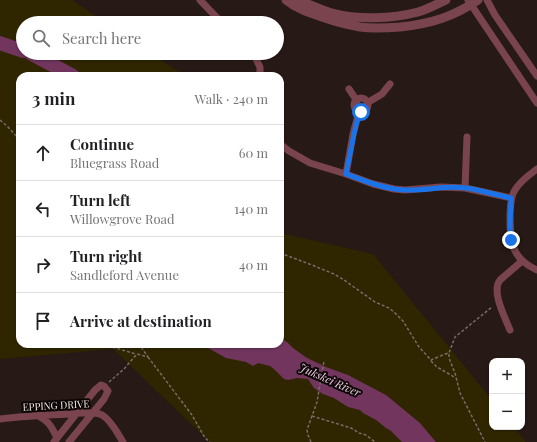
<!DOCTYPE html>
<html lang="en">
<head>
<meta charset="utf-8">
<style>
	body { margin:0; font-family:"Playfair Display",serif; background:#f6f6f6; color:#202124 }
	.controls { position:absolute; right:12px; bottom:12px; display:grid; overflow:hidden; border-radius:8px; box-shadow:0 1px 3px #0004 }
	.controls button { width:36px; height:36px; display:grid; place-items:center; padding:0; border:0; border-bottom:1px solid #e0e0e0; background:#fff; color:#202124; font:20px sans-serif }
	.stop { position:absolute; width:12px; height:12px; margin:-9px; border:3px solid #1a73e8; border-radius:50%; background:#fff }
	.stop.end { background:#1a73e8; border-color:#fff; box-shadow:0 1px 4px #0008 }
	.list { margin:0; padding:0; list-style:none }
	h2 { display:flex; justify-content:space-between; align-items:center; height:52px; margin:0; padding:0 16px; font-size:17px }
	h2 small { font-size:13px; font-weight:400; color:#757577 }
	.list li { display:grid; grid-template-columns:26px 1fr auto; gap:12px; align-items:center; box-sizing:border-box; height:56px; padding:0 16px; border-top:1px solid #e0e0e0 }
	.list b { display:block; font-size:15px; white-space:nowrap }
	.list p { margin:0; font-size:13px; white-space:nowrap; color:#757577 }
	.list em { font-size:13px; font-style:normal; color:#757577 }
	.icon { flex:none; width:22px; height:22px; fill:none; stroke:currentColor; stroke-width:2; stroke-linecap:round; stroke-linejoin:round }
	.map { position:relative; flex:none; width:537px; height:442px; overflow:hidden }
	.search { position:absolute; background:#fff; box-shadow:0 1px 3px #0004; left:16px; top:16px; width:268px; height:44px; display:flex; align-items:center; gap:10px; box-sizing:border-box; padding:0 14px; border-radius:22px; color:#757577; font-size:15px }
	.panel { position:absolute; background:#fff; box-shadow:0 1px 3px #0004; left:16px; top:72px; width:268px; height:276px; border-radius:12px }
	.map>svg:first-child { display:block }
	.green { fill:#2f2600 }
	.water { fill:#71355e }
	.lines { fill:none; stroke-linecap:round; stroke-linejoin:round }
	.river { stroke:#71355e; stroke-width:14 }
	.path { stroke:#786c68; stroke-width:1.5; stroke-dasharray:3 2; stroke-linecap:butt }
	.minor { stroke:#79444d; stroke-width:7 }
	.tertiary { stroke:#79444d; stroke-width:9 }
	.route { stroke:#1a73e8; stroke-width:5 }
	.labels { text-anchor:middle; stroke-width:4; stroke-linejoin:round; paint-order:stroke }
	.street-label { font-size:10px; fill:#f6ece9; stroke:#0b0605 }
	.water-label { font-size:11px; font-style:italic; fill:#f6d0e7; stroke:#0b0605 }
</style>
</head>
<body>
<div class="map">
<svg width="537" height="442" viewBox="0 0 537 442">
	<rect width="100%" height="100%" fill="#271915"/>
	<!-- green -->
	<path class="green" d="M 0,0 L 72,0 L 106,23 L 23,23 L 23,53 L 151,53 L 179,72 L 180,76 L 20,76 L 20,344 L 280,344 L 280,233 L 373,254 L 492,400 L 492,427 L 514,427 L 526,442 L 210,442 L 113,349 L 0,359 Z"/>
	<!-- water -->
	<path class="water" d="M 280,337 L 288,343 L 293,348 L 307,358 L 326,367 L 348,375 L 386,395 L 420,423 L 436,442 L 402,442 L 391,431 L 386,428 L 376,420 L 363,413 L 360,410 L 348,407 L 334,398 L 323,394 L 314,388 L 308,379 L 297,378 L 288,380 L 284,379 L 275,370 L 270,366 L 258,363 L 253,366 L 246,362 L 226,358 L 208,348 L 203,347 L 200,344 L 280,344 Z"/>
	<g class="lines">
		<!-- river -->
		<path class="river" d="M 0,43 L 23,51
			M 30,53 L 73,76"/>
		<!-- path -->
		<path class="path" d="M 0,120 L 8,127 L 20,140
			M 280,253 L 312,265 L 334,274 L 344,280 L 375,302 L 389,308 L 394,312 L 403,321 L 419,347 L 431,360 C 436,358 444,354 449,353 L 455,337 L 492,307
			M 98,344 L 103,346 L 112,347 L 136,354
			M 449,354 L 449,358 L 455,373 L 460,393 L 485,442
			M 148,357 L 192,415 L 205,438 L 210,442
			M 431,361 L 437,367 L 456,378
			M 109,382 L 124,369 L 137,354 L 148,357 L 139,344
			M 312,416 L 351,428 L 359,433 L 366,435 L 375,442
			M 311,442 L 308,435 L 307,430 L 317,402 L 324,361"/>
		<!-- minor -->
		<path class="minor" d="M 200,0 L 222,23
			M 468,0 L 537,103
			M 487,0 L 495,15 L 537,76
			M 253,53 L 260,67 L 260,76
			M 349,89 L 357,101
			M354 105a7 7 0 1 1 14 0a7 7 0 1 1-14 0Z
			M 367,103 L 382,94 L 390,84
			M 280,144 L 289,151 L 310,163 L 346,174 L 373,184 L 394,189 L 405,190 L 441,187 L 465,188 L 511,198
			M 537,169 C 529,175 520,181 515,190 C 510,197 511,205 510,214 C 510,240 510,258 537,270
			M 346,174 L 353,134 L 359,112
			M 465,188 L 467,137
			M 510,330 C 505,317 491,292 500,280 L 522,261
			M 37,415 C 49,422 51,425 57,438
			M 0,419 C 24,416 47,415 71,414 C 80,413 94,411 102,415 C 111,420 118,434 123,442
			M 54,442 L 95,390 L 101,385 L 104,386 L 108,391 L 104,399 L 69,442"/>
		<!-- tertiary -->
		<path class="tertiary" d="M 286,0 C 297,9 311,13 325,18 C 336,22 349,25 360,27 C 374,29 387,28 400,27 C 430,24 453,17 478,0
			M 298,0 C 309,4 321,10 332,13 C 358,20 392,19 418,12 C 428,9 437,4 446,0"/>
	</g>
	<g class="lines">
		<!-- route -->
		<path class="route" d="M 361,112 L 359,112 L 354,134 L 346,174 C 365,181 384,189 405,190 C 425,191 445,185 466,188 C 481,190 496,195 511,198 L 510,228 L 511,240"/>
	</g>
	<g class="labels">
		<!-- street labels -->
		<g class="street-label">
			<text transform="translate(56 405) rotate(-3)" y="4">EPPING DRIVE</text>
		</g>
		<!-- water labels -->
		<g class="water-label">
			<text transform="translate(330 380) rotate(24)" y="4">Jukskei River</text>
		</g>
	</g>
</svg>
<div class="controls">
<button>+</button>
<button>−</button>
</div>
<div class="stop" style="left:361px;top:112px"></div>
<div class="stop end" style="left:511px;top:240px"></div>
<div class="search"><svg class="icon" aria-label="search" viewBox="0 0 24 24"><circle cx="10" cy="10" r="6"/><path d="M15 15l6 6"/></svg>Search here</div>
<section class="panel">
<h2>3 min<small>Walk · 240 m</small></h2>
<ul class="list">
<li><svg class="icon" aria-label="ahead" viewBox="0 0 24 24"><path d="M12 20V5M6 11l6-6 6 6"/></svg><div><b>Continue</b><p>Bluegrass Road</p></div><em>60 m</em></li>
<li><svg class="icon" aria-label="left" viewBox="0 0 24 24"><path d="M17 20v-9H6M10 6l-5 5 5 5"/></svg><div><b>Turn left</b><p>Willowgrove Road</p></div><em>140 m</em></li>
<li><svg class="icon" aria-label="right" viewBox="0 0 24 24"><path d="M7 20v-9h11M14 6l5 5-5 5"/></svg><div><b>Turn right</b><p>Sandleford Avenue</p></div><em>40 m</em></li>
<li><svg class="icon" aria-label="arrive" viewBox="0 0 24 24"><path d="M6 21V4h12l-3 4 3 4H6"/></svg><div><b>Arrive at destination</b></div></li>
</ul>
</section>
</div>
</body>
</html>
